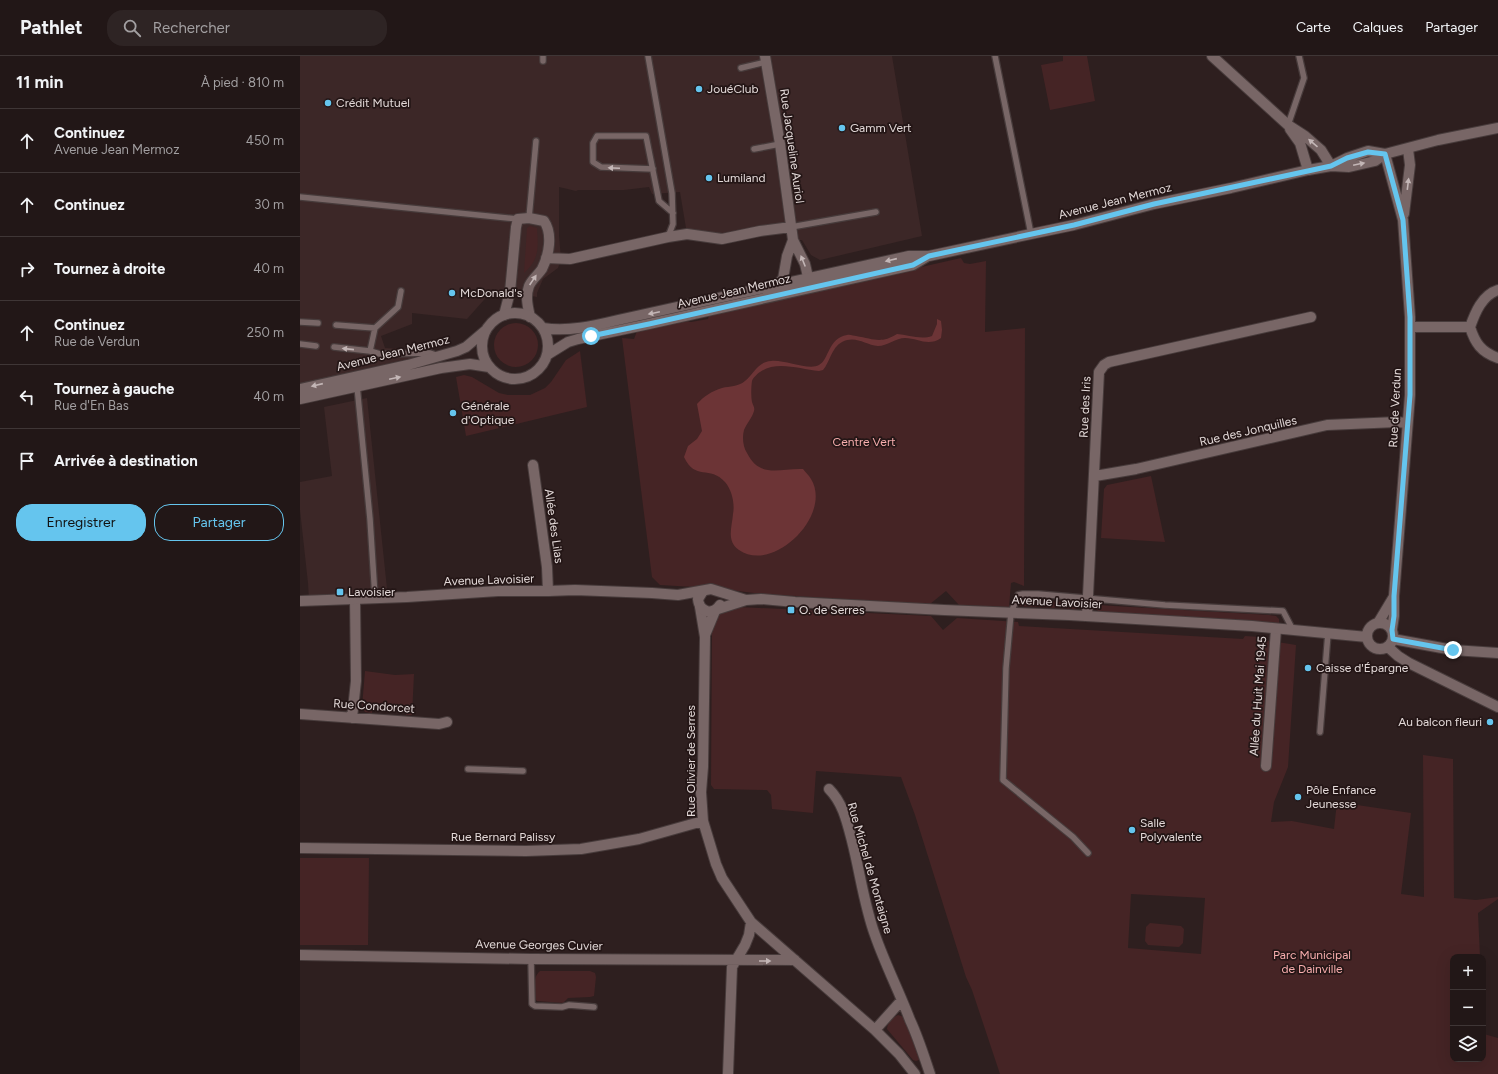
<!DOCTYPE html>
<html lang="fr">
<head>
<meta charset="utf-8">
<style>
	body { margin:0; font-family:Figtree,sans-serif; background:#2e2424; color:#f1f3f6 }
	.controls { position:absolute; right:12px; bottom:12px; display:grid; overflow:hidden; border-radius:8px; box-shadow:0 4px 16px #0002 }
	.controls button { width:36px; height:36px; display:grid; place-items:center; padding:0; border:0; border-bottom:1px solid #3f3636; background:#221717; color:#f1f3f6; font:20px sans-serif }
	.stop { position:absolute; width:12px; height:12px; margin:-9px; border:3px solid #65c5ee; border-radius:50%; background:#fff }
	.stop.end { background:#65c5ee; border-color:#fff; box-shadow:0 1px 4px #0008 }
	.list { margin:0; padding:0; list-style:none }
	h2 { display:flex; justify-content:space-between; align-items:center; height:52px; margin:0; padding:0 16px; font-size:17px }
	h2 small { font-size:13px; font-weight:400; color:#a29fa1 }
	.list li { display:grid; grid-template-columns:26px 1fr auto; gap:12px; align-items:center; box-sizing:border-box; height:64px; padding:0 16px; border-top:1px solid #3f3636 }
	.list b { display:block; font-size:15px; white-space:nowrap }
	.list p { margin:0; font-size:13px; white-space:nowrap; color:#a29fa1 }
	.list em { font-size:13px; font-style:normal; color:#a29fa1 }
	.actions { display:flex; gap:8px; padding:12px 16px }
	.actions a { flex:1; padding:9px 0; border:1px solid #65c5ee; border-radius:16px; text-align:center; font-size:14px; color:#65c5ee }
	.actions .main { background:#65c5ee; color:#111 }
	.icon { flex:none; width:22px; height:22px; fill:none; stroke:currentColor; stroke-width:2; stroke-linecap:round; stroke-linejoin:round }
	.map { position:relative; flex:none; width:1198px; height:1018px; overflow:hidden }
	header { display:flex; align-items:center; gap:24px; box-sizing:border-box; height:56px; padding:0 20px; background:#221717; border-bottom:1px solid #3f3636 }
	header strong { font-size:19px }
	nav { display:flex; gap:22px; margin-inline-start:auto; font-size:14px }
	.search { width:280px; height:36px; background:#2e2424; display:flex; align-items:center; gap:10px; box-sizing:border-box; padding:0 14px; border-radius:16px; color:#a29fa1; font-size:15px }
	main { display:flex }
	aside { flex:1; background:#221717 }
	.map>svg:first-child { display:block }
	.built { fill:#3c2727 }
	.green { fill:#452425; fill-rule:evenodd }
	.water { fill:#6c3436 }
	.lines { fill:none; stroke-linecap:round; stroke-linejoin:round }
	.service-casing { stroke:#473b3b; stroke-width:8 }
	.minor-casing { stroke:#473b3b; stroke-width:12 }
	.tertiary-casing { stroke:#473b3b; stroke-width:12 }
	.secondary-casing { stroke:#473b3b; stroke-width:12 }
	.service { stroke:#786666; stroke-width:5.5 }
	.minor { stroke:#786666; stroke-width:10 }
	.tertiary { stroke:#786666; stroke-width:10 }
	.secondary { stroke:#786666; stroke-width:10 }
	.oneway { fill:#c3b6b6 }
	.route { stroke:#65c5ee; stroke-width:5 }
	.poi-dot { fill:#65c5ee; stroke:#241616; stroke-width:1.5 }
	.labels { text-anchor:middle; stroke-width:3.5; stroke-linejoin:round; paint-order:stroke }
	.poi-label { font-size:12px; fill:#e3d9d8; stroke:#241616; text-anchor:start }
	.street-label { font-size:12px; fill:#e3d9d8; stroke:#241616 }
	.park-label { font-size:12px; fill:#f8aeae; stroke:#241616 }
</style>
</head>
<body>
<header>
<strong>Pathlet</strong>
<div class="search"><svg class="icon" aria-label="search" viewBox="0 0 24 24"><circle cx="10" cy="10" r="6"/><path d="M15 15l6 6"/></svg>Rechercher</div>
<nav><a>Carte</a><a>Calques</a><a>Partager</a></nav>
</header>
<main>
<aside>
<h2>11 min<small>À pied · 810 m</small></h2>
<ul class="list">
<li><svg class="icon" aria-label="ahead" viewBox="0 0 24 24"><path d="M12 20V5M6 11l6-6 6 6"/></svg><div><b>Continuez</b><p>Avenue Jean Mermoz</p></div><em>450 m</em></li>
<li><svg class="icon" aria-label="ahead" viewBox="0 0 24 24"><path d="M12 20V5M6 11l6-6 6 6"/></svg><div><b>Continuez</b></div><em>30 m</em></li>
<li><svg class="icon" aria-label="right" viewBox="0 0 24 24"><path d="M7 20v-9h11M14 6l5 5-5 5"/></svg><div><b>Tournez à droite</b></div><em>40 m</em></li>
<li><svg class="icon" aria-label="ahead" viewBox="0 0 24 24"><path d="M12 20V5M6 11l6-6 6 6"/></svg><div><b>Continuez</b><p>Rue de Verdun</p></div><em>250 m</em></li>
<li><svg class="icon" aria-label="left" viewBox="0 0 24 24"><path d="M17 20v-9H6M10 6l-5 5 5 5"/></svg><div><b>Tournez à gauche</b><p>Rue d'En Bas</p></div><em>40 m</em></li>
<li><svg class="icon" aria-label="arrive" viewBox="0 0 24 24"><path d="M6 21V4h12l-3 4 3 4H6"/></svg><div><b>Arrivée à destination</b></div></li>
</ul>
<div class="actions"><a class="main">Enregistrer</a><a>Partager</a></div>
</aside>
<div class="map">
<svg width="1198" height="1018" viewBox="0 0 1198 1018">
	<rect width="100%" height="100%" fill="#2e1f1f"/>
	<!-- built -->
	<path class="built" d="M 0,0 L 592,0 L 622,180 L 520,204 L 511,199 L 502,184 L 493,184 L 491,171 L 422,183 L 387,178 L 380,136 L 352,138 L 349,131 L 324,134 L 278,134 L 276,135 L 259,131 L 259,179 L 261,203 L 258,212 L 243,223 L 237,237 L 237,241 L 205,235 L 191,236 L 167,263 L 112,257 L 112,268 L 81,280 L 85,292 L 118,294 L 122,312 L 0,338 Z
		M 67,342 L 88,542 L 9,544 L 8,527 L 0,454 L 0,426 L 32,420 L 24,351 Z"/>
	<!-- green -->
	<path class="green" d="M 763,0 L 787,0 L 795,45 L 750,54 L 741,9 L 763,5 Z
		M 230,170 L 237,172 C 238,191 240,203 224,217 L 227,172 Z
		M 661,202 L 664,207 L 670,208 L 686,205 L 685,276 L 725,272 L 724,527 L 724,530 L 714,526 L 711,527 L 709,551 L 659,549 L 646,535 L 630,548 L 462,538 L 430,534 L 411,527 L 394,531 L 360,529 L 352,521 L 322,282 L 334,283 L 337,275 L 381,264 L 391,266 L 408,263 L 409,259 Z
		M194 289a22 22 0 1 1 44 0a22 22 0 1 1-44 0Z
		M 280,295 L 287,351 L 166,380 L 156,321 L 164,319 L 172,321 L 199,337 L 208,339 L 230,339 L 245,332 L 251,326 L 266,304 Z
		M 851,420 L 865,486 L 801,482 L 804,433 L 807,429 Z
		M 721,544 L 775,547 L 779,548 L 779,551 L 776,553 L 720,550 L 719,547 Z
		M 797,549 L 969,559 L 976,560 L 979,563 L 979,567 L 798,555 L 796,553 Z
		M 438,551 L 631,560 L 643,574 L 657,562 L 718,566 L 719,570 L 943,583 L 945,580 L 960,581 L 965,584 L 996,589 L 988,711 L 974,746 L 971,766 L 992,765 L 1034,773 L 1037,746 L 1111,757 L 1101,838 L 1124,841 L 1123,699 L 1153,703 L 1154,842 L 1176,844 L 1198,841 L 1198,843 L 1178,857 L 1180,901 L 1153,901 L 1153,1003 L 1183,1003 L 1183,966 L 1184,978 L 1198,982 L 1198,1018 L 700,1018 L 672,934 L 666,921 L 615,759 L 601,721 L 516,715 L 513,757 L 472,753 L 471,739 L 467,734 L 414,733 L 411,729 L 412,573 L 416,560 L 428,554 ZM 831,838 L 905,842 L 901,898 L 828,892 Z
		M 65,615 L 95,619 L 114,618 L 112,659 L 106,659 L 106,651 L 73,648 L 72,657 L 65,656 L 62,651 Z
		M 0,802 L 69,802 L 68,889 L 0,889 Z
		M 850,867 L 881,870 L 884,873 L 883,887 L 879,891 L 848,889 L 845,885 L 846,871 Z
		M 240,915 L 290,915 L 295,917 L 296,921 L 294,940 L 290,941 L 268,942 L 263,947 L 237,945 L 235,943 C 235,934 232,922 240,915 Z
		M 598,959 L 604,961 L 607,967 L 619,1000 L 619,1004 L 616,1005 L 613,1004 L 587,973 C 588,966 591,962 598,959 Z"/>
	<!-- water -->
	<path class="water" d="M 637,263 L 641,265 L 642,274 L 641,282 C 628,291 618,282 605,282 C 596,282 587,290 578,290 C 565,289 556,279 542,286 C 531,292 530,306 523,314 L 519,315 C 500,313 476,304 460,316 C 457,318 453,322 452,325 C 451,331 451,341 452,346 C 453,350 455,351 454,355 C 452,362 447,367 444,374 C 442,381 443,391 447,397 C 460,423 480,412 503,413 C 505,416 509,419 511,423 C 533,459 473,518 439,494 C 426,485 432,471 433,458 C 435,448 432,434 425,426 C 410,409 395,425 384,401 L 388,390 L 397,383 L 402,375 L 397,348 C 404,340 412,335 422,332 C 430,330 438,331 445,325 C 454,318 457,306 471,305 C 483,303 509,315 519,309 C 529,304 528,282 547,279 C 550,278 554,280 556,280 C 574,283 581,288 597,278 C 608,279 621,284 632,280 L 637,268 Z"/>
	<g class="lines">
		<!-- service casing -->
		<g class="service-casing">
			<path id="service" d="M 348,0 L 372,137 L 373,168 L 368,181
				M 695,0 L 731,178
				M 243,5 L 243,0
				M 441,12 L 466,6
				M 988,69 L 1004,22 L 999,0
				M 454,93 L 480,88
				M 353,113 L 301,111 L 293,106 L 293,87 L 297,80 L 346,80 L 359,145 L 373,157
				M 0,141 L 218,163
				M 229,162 L 236,85
				M 491,171 L 576,156
				M 0,266 L 18,267
				M 36,269 L 75,272 L 98,251 L 101,235
				M 0,288 L 16,290
				M 34,291 L 70,295 L 80,298 L 130,297 L 136,299
				M 70,295 L 75,272
				M 57,330 L 70,463 L 75,541
				M 1020,676 L 1028,577
				M 168,713 L 223,715
				M 788,797 L 773,781 L 703,724 L 706,612 L 711,557 L 718,539 L 723,538 L 738,538 L 865,549 L 983,555 L 993,574
				M 231,903 L 232,948 L 235,950 L 262,951 L 269,949 L 294,951"/>
		</g>
		<!-- minor casing -->
		<g class="minor-casing">
			<path id="minor" d="M 465,0 L 480,88 L 493,184 L 505,208 L 508,221 L 507,226 L 480,233
				M 246,202 L 270,203 L 368,181 L 387,178 L 422,183 L 460,175 L 491,171
				M 476,229 L 483,223 L 487,200 L 493,184
				M 204,259 L 210,236 L 216,171 L 218,163 L 229,162 L 244,165 C 253,178 249,199 242,213 C 238,219 232,223 229,230 C 225,241 228,251 230,261
				M 1110,271 L 1170,271 C 1175,257 1182,239 1198,234
				M 1170,271 C 1175,287 1181,296 1198,302
				M 233,409 L 247,511 L 248,535
				M 795,420 L 836,413 L 1027,369 L 1097,366 L 1107,367
				M 400,551 L 405,581 L 403,711 L 401,736 L 403,765 L 416,808 L 422,822 L 451,866 L 575,974 L 599,998 L 615,1018
				M 787,560 L 799,316 L 804,309 L 809,306 L 1011,261
				M 405,579 L 415,555
				M 1093,583 L 1153,594 L 1198,597
				M 0,658 L 139,668 L 147,666
				M 52,662 L 56,625 L 55,543
				M 966,710 L 976,573
				M 529,733 C 543,747 547,766 552,785 C 560,816 564,849 575,879 C 585,908 599,935 610,964 C 618,981 624,1000 630,1018
				M 0,792 L 226,795 L 281,793 L 339,783 L 403,765
				M 0,899 L 231,903 L 495,904
				M 575,974 L 601,945
				M 428,1018 L 432,911 L 445,889 L 449,879 L 451,866"/>
		</g>
		<!-- tertiary casing -->
		<g class="tertiary-casing">
			<path id="tertiary" d="M 912,0 L 988,69 L 1005,80 L 1021,94 L 1031,110
				M 990,73 L 1000,87 L 1008,114
				M 1085,98 L 1103,164 L 1110,261 L 1110,339 L 1094,540 L 1094,560 L 1092,573
				M 1104,158 L 1110,109 L 1108,93
				M 1078,567 L 1093,542"/>
		</g>
		<!-- secondary casing -->
		<g class="secondary-casing">
			<path id="secondary" d="M 1031,110 L 1047,102 L 1068,95 L 1085,98 L 1138,84 L 1198,72
				M182 290a33 33 0 1 1 66 0a33 33 0 1 1-66 0Z
				M 243,272 C 268,276 293,270 318,264 L 609,200 L 629,200 L 731,178 L 774,169 L 854,148 L 931,132 L 1008,114 L 1031,110 L 1049,111 L 1075,105 L 1085,98
				M 247,299 L 268,286 L 278,283 L 349,268 L 613,209 L 628,200
				M 0,333 L 108,309 L 157,295 L 166,291 L 186,274
				M 0,343 L 141,312 L 170,308 L 189,311
				M 403,535 L 398,543 C 399,556 413,560 420,549
				M 0,545 L 107,541 L 198,535 L 248,535 L 275,534 L 352,537 L 378,539 L 411,533 L 446,544
				M 418,553 L 446,544 L 461,543 L 495,546 L 644,554 L 769,559 L 952,570 L 1067,581
				M1067 580a13 13 0 1 1 26 0a13 13 0 1 1-26 0Z
				M 1088,591 L 1098,600 L 1109,607 L 1198,651"/>
		</g>
		<!-- service -->
		<use href="#service" class="service"/>
		<!-- minor -->
		<use href="#minor" class="minor"/>
		<!-- tertiary -->
		<use href="#tertiary" class="tertiary"/>
		<!-- secondary -->
		<use href="#secondary" class="secondary"/>
	</g>
	<!-- one-way arrows -->
	<defs><path id="oneway-solid" d="M-6-.8H1V-3.2L6.5 0L1 3.2V.8H-6Z"/></defs>
	<g class="oneway">
		<use href="#oneway-solid" transform="translate(1013 87) rotate(-139)"/>
		<use href="#oneway-solid" transform="translate(1059 108) rotate(-12)"/>
		<use href="#oneway-solid" transform="translate(314 112) rotate(-178)"/>
		<use href="#oneway-solid" transform="translate(1108 128) rotate(-83)"/>
		<use href="#oneway-solid" transform="translate(591 204) rotate(167)"/>
		<use href="#oneway-solid" transform="translate(503 205) rotate(-112)"/>
		<use href="#oneway-solid" transform="translate(233 224) rotate(-56)"/>
		<use href="#oneway-solid" transform="translate(354 257) rotate(168)"/>
		<use href="#oneway-solid" transform="translate(48 293) rotate(-174)"/>
		<use href="#oneway-solid" transform="translate(95 322) rotate(-12)"/>
		<use href="#oneway-solid" transform="translate(17 329) rotate(167)"/>
		<use href="#oneway-solid" transform="translate(465 905)"/>
	</g>
	<g class="lines">
		<!-- route -->
		<path class="route" d="M 291,280 L 349,268 L 613,209 L 629,200 L 774,169 L 854,148 L 1031,110 L 1047,102 L 1068,96 L 1085,98 L 1103,164 L 1110,261 L 1110,339 L 1094,540 L 1094,560 L 1092,574 L 1093,583 L 1153,594"/>
	</g>
	<!-- markers -->
	<g class="poi-dot">
		<circle cx="399" cy="33" r="4"/>
		<circle cx="28" cy="47" r="4"/>
		<circle cx="542" cy="72" r="4"/>
		<circle cx="409" cy="122" r="4"/>
		<circle cx="152" cy="237" r="4"/>
		<circle cx="153" cy="357" r="4"/>
		<rect x="36" y="532" width="8" height="8" rx="2"/>
		<rect x="487" y="550" width="8" height="8" rx="2"/>
		<circle cx="1008" cy="612" r="4"/>
		<circle cx="1190" cy="666" r="4"/>
		<circle cx="998" cy="741" r="4"/>
		<circle cx="832" cy="774" r="4"/>
	</g>
	<g class="labels">
		<!-- poi labels -->
		<g class="poi-label">
			<text x="407" y="37">JouéClub</text>
			<text x="36" y="51">Crédit Mutuel</text>
			<text x="550" y="76">Gamm Vert</text>
			<text x="417" y="126">Lumiland</text>
			<text x="160" y="241">McDonald's</text>
			<text x="161" y="354">Générale<tspan x="161" dy="14">d'Optique</tspan></text>
			<text x="48" y="540">Lavoisier</text>
			<text x="499" y="558">O. de Serres</text>
			<text x="1016" y="616">Caisse d'Épargne</text>
			<text x="1182" y="670" text-anchor="end">Au balcon fleuri</text>
			<text x="1006" y="738">Pôle Enfance<tspan x="1006" dy="14">Jeunesse</tspan></text>
			<text x="840" y="771">Salle<tspan x="840" dy="14">Polyvalente</tspan></text>
		</g>
		<!-- street labels -->
		<g class="street-label">
			<text transform="translate(492 90) rotate(82)" y="4">Rue Jacqueline Auriol</text>
			<text transform="translate(815 145) rotate(-14)" y="4">Avenue Jean Mermoz</text>
			<text transform="translate(434 235) rotate(-13)" y="4">Avenue Jean Mermoz</text>
			<text transform="translate(93 297) rotate(-14)" y="4">Avenue Jean Mermoz</text>
			<text transform="translate(785 351) rotate(-87)" y="4">Rue des Iris</text>
			<text transform="translate(1095 352) rotate(-87)" y="4">Rue de Verdun</text>
			<text transform="translate(948 375) rotate(-13)" y="4">Rue des Jonquilles</text>
			<text transform="translate(254 470) rotate(82)" y="4">Allée des Lilas</text>
			<text transform="translate(189 524) rotate(-2)" y="4">Avenue Lavoisier</text>
			<text transform="translate(757 546) rotate(3)" y="4">Avenue Lavoisier</text>
			<text transform="translate(958 640) rotate(-86)" y="4">Allée du Huit Mai 1945</text>
			<text transform="translate(74 650) rotate(4)" y="4">Rue Condorcet</text>
			<text transform="translate(391 705) rotate(-90)" y="4">Rue Olivier de Serres</text>
			<text x="203" y="785">Rue Bernard Palissy</text>
			<text transform="translate(570 812) rotate(74)" y="4">Rue Michel de Montaigne</text>
			<text transform="translate(239 889) rotate(1)" y="4">Avenue Georges Cuvier</text>
		</g>
		<!-- park labels -->
		<g class="park-label">
			<text x="564" y="390">Centre Vert</text>
			<text x="1012" y="903">Parc Municipal<tspan x="1012" dy="14">de Dainville</tspan></text>
		</g>
	</g>
</svg>
<div class="controls">
<button>+</button>
<button>−</button>
<button><svg class="icon" aria-label="layers" viewBox="0 0 24 24"><path d="M12 4l9 5-9 5-9-5zM3 14l9 5 9-5"/></svg></button>
</div>
<div class="stop" style="left:291px;top:280px"></div>
<div class="stop end" style="left:1153px;top:594px"></div>
</div>
</main>
</body>
</html>
